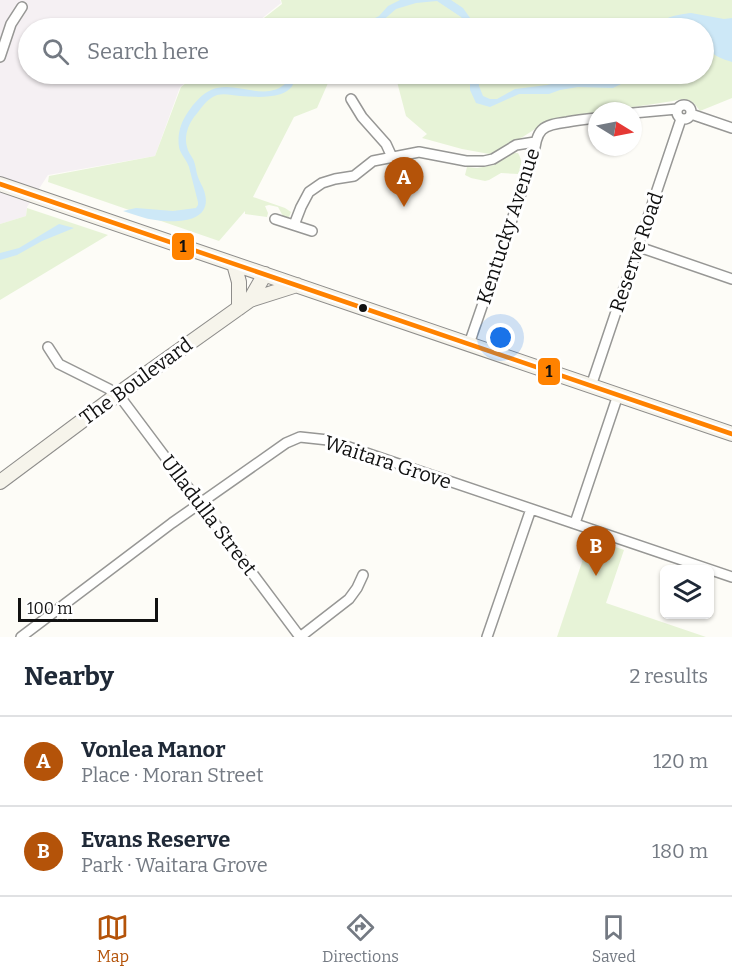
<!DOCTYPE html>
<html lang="en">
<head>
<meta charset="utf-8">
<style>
	body { margin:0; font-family:Bitter,serif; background:#f2f2f3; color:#1f2937 }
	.controls { position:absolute; right:18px; bottom:18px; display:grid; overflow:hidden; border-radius:9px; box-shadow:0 2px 4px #0004 }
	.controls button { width:54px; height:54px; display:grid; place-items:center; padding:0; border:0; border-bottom:2px solid #e0e1e3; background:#fff; color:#1f2937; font:30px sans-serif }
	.compass { position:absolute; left:588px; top:102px; width:54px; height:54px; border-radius:50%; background:#fff; box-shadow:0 2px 4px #0004; rotate:100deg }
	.scale { position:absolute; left:18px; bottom:15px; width:140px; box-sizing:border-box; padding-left:6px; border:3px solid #111; border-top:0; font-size:16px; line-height:21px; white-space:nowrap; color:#111; -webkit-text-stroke:4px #fff; paint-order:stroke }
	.you { position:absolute; left:501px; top:338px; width:21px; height:21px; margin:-15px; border:4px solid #fff; border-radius:50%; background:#1a73e8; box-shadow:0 0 0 9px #1a73e833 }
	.badge { display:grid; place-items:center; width:39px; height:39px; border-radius:50%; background:#b45309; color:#fff; font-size:20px; font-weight:700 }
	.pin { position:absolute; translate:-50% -50px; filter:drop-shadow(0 2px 3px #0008) }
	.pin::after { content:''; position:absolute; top:32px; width:21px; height:18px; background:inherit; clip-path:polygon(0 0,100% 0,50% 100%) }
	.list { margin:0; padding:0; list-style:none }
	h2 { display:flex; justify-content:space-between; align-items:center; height:78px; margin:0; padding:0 24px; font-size:26px }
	h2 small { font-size:20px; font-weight:400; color:#747a83 }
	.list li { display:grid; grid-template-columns:39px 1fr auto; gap:18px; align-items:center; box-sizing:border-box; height:90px; padding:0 24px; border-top:2px solid #e0e1e3 }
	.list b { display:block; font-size:22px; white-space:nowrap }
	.list p { margin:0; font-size:20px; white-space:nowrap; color:#747a83 }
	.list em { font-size:20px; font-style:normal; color:#747a83 }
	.icon { flex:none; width:33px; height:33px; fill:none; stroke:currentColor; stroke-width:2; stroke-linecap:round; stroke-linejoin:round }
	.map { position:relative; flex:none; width:732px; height:637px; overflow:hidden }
	.search { position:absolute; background:#fff; box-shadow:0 2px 4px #0004; left:18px; right:18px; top:18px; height:66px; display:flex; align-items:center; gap:15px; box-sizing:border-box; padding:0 21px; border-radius:33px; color:#747a83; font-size:22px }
	.sheet { height:258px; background:#fff }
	nav { display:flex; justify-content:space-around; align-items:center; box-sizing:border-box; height:84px; border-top:2px solid #e0e1e3; background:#fff; font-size:16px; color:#747a83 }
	nav a { display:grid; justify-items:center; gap:3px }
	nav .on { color:#b45309 }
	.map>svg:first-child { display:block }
	.industrial { fill:#f5f0f3 }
	.green { fill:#e7f3d7 }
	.water { fill:#cde8f7 }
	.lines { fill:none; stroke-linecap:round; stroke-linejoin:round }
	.street-casing { stroke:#979795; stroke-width:12 }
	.secondary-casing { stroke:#8e8d8b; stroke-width:16 }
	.street { stroke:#fffffe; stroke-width:9 }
	.secondary { stroke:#f6f4eb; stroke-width:14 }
	.bus-1-casing { stroke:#fff; stroke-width:9 }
	.bus-1 { stroke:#ff8200; stroke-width:4.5 }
	.bus-dot { fill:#111; stroke:#fff; stroke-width:2 }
	.labels { text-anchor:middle; stroke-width:6; stroke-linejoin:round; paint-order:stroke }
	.street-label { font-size:20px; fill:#111; stroke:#fff }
	.line-badge { stroke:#fff; stroke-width:2 }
	.pale-badge-label { font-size:16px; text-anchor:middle; font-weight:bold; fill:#111 }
</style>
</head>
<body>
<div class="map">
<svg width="732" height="637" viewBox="0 0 732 637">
	<rect width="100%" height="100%" fill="#fdfcf7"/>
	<!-- industrial -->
	<path class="industrial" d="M 0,0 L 280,0 L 281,3 L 250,28 L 28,28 L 28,74 L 196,74 L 180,87 L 155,156 L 48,175 L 27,207 L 26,216 L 0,224 Z"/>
	<!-- green -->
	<path class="green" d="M 281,0 L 732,0 L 732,98 L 700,111 C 692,99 687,97 673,101 L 608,111 L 597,111 L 597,113 L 549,120 L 495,155 L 462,149 L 422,138 L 427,134 L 406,116 L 395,74 L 704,74 L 704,28 L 251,28 L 282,4 Z
		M 197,74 L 332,74 L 317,108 L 294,117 L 253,197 L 285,208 L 291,212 L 289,217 L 287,219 L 284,218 L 278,207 L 269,205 L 265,206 L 268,213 L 267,217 L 245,214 L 245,211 L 219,241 L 48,182 L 49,176 L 155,156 L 181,87 Z
		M 513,153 L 518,153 C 523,161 521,166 519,174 L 501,173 L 489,180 L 485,181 L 471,178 L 465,175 L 467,167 L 477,168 L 494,165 Z
		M 27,208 L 108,235 L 0,300 L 0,224 L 26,216 Z
		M 590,538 L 624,550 L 606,603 L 706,637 L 557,637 Z"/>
	<!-- water -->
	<path class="water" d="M 400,0 L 451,0 L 463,8 L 473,22 L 476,28 L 469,28 L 461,17 L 437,1 L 416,3 L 396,9 L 380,23 L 369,26 L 351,25 L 324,28 L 304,28 L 333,20 L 362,20 L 375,18 L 379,16 L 388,6 Z
		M 691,13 L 724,19 L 732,18 L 732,62 C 712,56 704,50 704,28 L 697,28 L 690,24 L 677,24 L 667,28 L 656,28 C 664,16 677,15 691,13 Z
		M 288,74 L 295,74 C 295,85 291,90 281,94 C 267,98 254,97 240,96 C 232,95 224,93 217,95 C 206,99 201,109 194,117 C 188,125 184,137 187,147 C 188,152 191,155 193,159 C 196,165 196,172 198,177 C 200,183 204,188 205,194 C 213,227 164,223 145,218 C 137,216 130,213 123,211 L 136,208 L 173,211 L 196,208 L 198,205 L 198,202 L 189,167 C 187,160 180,154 179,147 C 177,134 181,122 188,112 C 194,103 202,94 211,90 C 235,79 266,104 287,82 Z
		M 470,74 L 478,74 L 479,86 L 483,96 L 490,99 L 497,99 L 515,89 L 547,85 L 572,79 L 595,79 L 609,80 L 619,74 L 635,74 L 623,83 L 613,88 L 578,87 L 560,90 L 549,94 L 519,94 L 490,107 L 476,103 L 470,90 Z
		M 59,224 L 74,228 L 42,241 L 17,255 L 0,260 L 0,253 L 19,248 Z"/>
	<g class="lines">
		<!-- street casing -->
		<g class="street-casing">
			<path id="street" d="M 0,57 L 11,24 L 22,7
				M 351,99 L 362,117 L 386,144 L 392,157
				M677 112a7 7 0 1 1 14 0a7 7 0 1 1-14 0Z
				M 633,113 L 677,109
				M 691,114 L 732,128
				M 275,219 L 312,231
				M 294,225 L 301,207 L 309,192 L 322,183 L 335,179 L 354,176 L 373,161 L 419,152 L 466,161 L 484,161 L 493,159 L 516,145 L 535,142
				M 639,247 L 732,279
				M 469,344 L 534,156 C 536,129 542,125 567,122 C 577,120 587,119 597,118
				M 48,347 L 59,364 L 109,389 L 114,396
				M 591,386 L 681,119
				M 118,394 L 300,637
				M 575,523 L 618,395
				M 21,637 L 172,523 L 286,443 L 300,437 L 328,440 L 732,577
				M 300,637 L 349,599 L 357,588 L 363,575
				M 487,637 L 531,509"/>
		</g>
		<!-- secondary casing -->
		<g class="secondary-casing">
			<path id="secondary" d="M 0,184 L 732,434
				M 234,264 L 239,282 L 239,308
				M 250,300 L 297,285
				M 0,482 L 118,394 L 250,300 L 265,274"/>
		</g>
		<!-- street -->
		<use href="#street" class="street"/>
		<!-- secondary -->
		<use href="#secondary" class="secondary"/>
		<!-- bus-1 casing -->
		<g class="bus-1-casing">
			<path id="bus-1" d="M 0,184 L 732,434"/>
		</g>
		<!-- bus-1 -->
		<use href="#bus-1" class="bus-1"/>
	</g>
	<!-- markers -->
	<circle class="bus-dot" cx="363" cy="308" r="5"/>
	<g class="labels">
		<!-- street labels -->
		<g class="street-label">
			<text transform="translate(508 226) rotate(-72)" y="7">Kentucky Avenue</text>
			<text transform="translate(636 252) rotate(-71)" y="7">Reserve Road</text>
			<text transform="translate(136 381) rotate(-36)" y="7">The Boulevard</text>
			<text transform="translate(388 462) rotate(18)" y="7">Waitara Grove</text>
			<text transform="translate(209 515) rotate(53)" y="7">Ulladulla Street</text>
		</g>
	</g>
	<g class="line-badge">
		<rect x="171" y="232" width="24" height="29" rx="6" fill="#ff8200"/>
		<rect x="537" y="357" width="24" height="29" rx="6" fill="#ff8200"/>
	</g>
	<g class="pale-badge-label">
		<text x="183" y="252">1</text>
		<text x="549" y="377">1</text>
	</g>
</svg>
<div class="controls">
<button><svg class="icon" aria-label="layers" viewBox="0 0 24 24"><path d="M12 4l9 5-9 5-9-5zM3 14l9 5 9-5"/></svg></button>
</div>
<svg class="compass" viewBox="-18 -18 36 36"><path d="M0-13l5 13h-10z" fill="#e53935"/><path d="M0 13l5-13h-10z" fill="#747a83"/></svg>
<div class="scale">100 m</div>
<div class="you"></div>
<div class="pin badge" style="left:404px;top:207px">A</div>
<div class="pin badge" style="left:596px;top:576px">B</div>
<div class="search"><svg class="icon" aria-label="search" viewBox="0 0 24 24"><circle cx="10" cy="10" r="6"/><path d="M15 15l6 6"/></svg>Search here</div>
</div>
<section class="sheet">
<h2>Nearby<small>2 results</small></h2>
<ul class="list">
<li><span class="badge">A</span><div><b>Vonlea Manor</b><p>Place · Moran Street</p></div><em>120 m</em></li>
<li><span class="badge">B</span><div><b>Evans Reserve</b><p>Park · Waitara Grove</p></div><em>180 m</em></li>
</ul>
</section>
<nav>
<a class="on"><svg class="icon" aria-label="map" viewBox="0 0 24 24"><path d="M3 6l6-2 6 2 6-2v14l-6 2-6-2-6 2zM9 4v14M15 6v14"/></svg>Map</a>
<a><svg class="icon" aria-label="directions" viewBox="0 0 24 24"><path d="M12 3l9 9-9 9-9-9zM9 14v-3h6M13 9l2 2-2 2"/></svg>Directions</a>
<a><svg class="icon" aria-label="saved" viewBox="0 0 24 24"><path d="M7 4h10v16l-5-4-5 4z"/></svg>Saved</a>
</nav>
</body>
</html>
